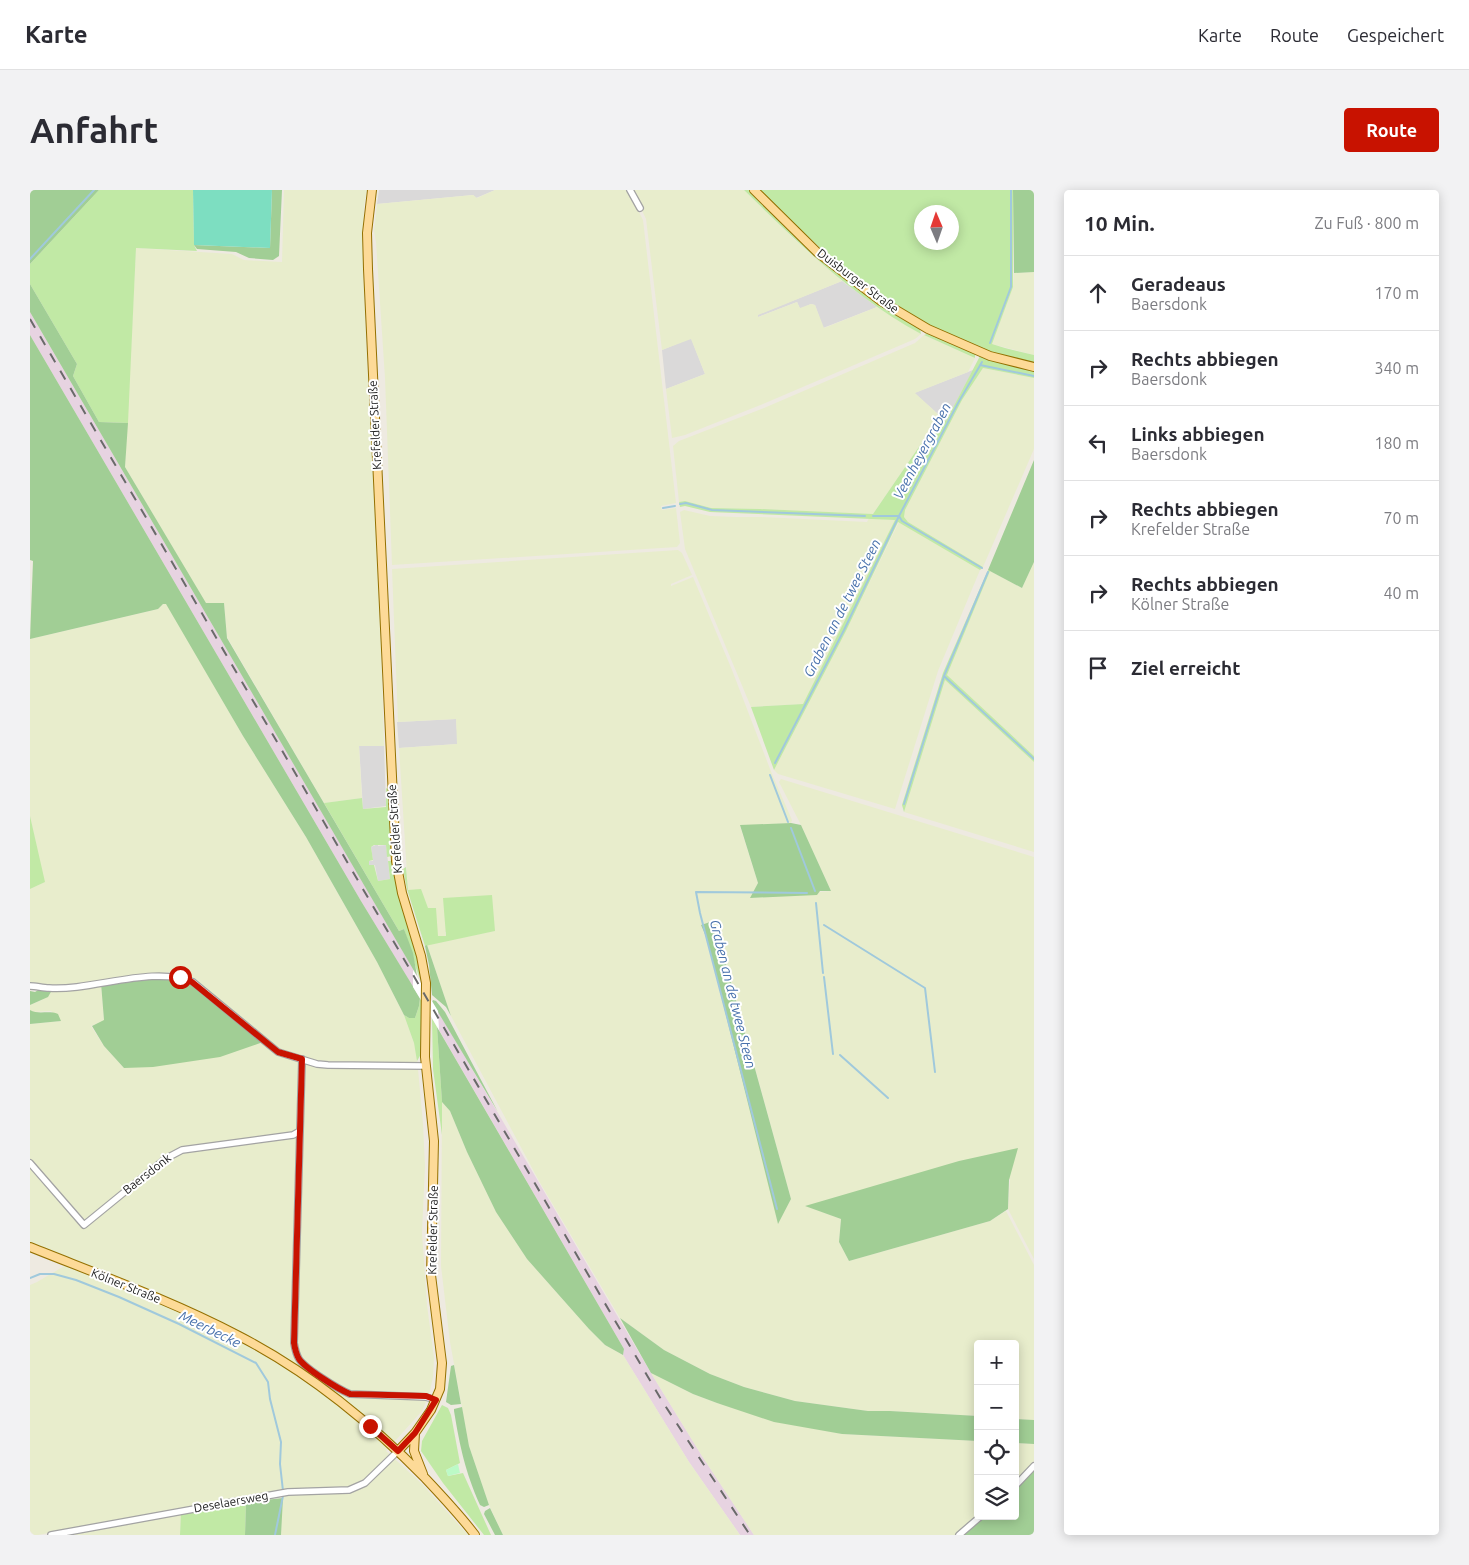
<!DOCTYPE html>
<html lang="de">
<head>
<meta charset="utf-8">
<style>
	body { margin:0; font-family:Ubuntu,sans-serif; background:#f2f2f3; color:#2b2b33 }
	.controls { position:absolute; right:15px; bottom:15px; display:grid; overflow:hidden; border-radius:5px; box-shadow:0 2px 12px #0003 }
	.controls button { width:45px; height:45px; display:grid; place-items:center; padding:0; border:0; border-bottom:1px solid #e1e1e2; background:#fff; color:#2b2b33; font:25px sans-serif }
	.compass { position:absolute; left:884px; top:15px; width:45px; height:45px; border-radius:50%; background:#fff; box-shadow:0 2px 12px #0003; rotate:358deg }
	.stop { position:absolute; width:15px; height:15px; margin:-11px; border:4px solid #c81200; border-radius:50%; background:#fff }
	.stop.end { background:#c81200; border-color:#fff; box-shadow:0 1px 5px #0008 }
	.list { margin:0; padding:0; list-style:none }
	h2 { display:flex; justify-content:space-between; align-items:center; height:65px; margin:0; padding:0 20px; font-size:21px }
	h2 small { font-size:16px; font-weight:400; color:#7c7c81 }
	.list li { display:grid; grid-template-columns:32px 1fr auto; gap:15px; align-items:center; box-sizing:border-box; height:75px; padding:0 20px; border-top:1px solid #e1e1e2 }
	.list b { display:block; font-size:19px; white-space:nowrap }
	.list p { margin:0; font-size:16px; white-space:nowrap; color:#7c7c81 }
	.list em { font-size:16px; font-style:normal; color:#7c7c81 }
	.icon { flex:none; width:28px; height:28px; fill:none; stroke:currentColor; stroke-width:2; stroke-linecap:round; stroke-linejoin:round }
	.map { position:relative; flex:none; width:1004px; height:1345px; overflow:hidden; border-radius:5px }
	header { display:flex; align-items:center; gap:30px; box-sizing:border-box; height:70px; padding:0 25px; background:#fff; border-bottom:1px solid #e1e1e2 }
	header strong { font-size:24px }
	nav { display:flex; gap:28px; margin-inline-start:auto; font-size:18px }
	.intro { display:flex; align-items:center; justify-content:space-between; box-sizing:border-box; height:120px; padding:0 30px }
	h1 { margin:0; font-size:35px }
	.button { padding:12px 22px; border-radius:5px; background:#c81200; color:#fff; font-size:18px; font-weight:700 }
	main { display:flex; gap:30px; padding:0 30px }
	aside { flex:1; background:#fff; border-radius:5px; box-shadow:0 2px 12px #0003 }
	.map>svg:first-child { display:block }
	.residential { fill:#dad9d9 }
	.industrial { fill:#e7d3e1 }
	.farmland { fill:#e8edcc; fill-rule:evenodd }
	.grass { fill:#c1e9a5; fill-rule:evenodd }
	.forest { fill:#a1ce95 }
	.park { fill:#bcfac6 }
	.pitch { fill:#7ddec1 }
	.pier { fill:#fff }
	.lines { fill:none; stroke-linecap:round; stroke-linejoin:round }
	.stream { stroke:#a0c9dc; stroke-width:2 }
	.minor-casing { stroke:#a3a3a3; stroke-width:8 }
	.major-casing { stroke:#947000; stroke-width:10 }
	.minor { stroke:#fff; stroke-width:5.5 }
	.major { stroke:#fdda97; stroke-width:8 }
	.rail { stroke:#6a6a6a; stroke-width:2; stroke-dasharray:10 10; stroke-linecap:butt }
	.route { stroke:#c81200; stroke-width:6 }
	.labels { text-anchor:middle; stroke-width:4; stroke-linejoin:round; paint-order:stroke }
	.street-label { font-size:12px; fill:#1c1c1c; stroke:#fff }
	.water-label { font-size:14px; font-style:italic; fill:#4871ac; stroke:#fff }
</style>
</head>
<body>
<header>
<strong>Karte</strong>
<nav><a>Karte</a><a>Route</a><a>Gespeichert</a></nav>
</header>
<div class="intro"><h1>Anfahrt</h1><a class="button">Route</a></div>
<main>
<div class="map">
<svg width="1004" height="1345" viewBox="0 0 1004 1345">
	<rect width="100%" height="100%" fill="#eeeae1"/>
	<!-- residential -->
	<path class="residential" d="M 349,0 L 465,0 L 446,8 L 443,5 L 347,14 Z
		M 812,91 L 847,117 L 793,138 L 785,115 L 781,114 L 770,119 L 767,112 L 728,127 L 727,125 Z
		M 661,148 L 675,184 L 636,199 L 632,160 Z
		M 943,180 L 916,231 L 884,203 L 938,182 Z
		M 426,529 L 428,554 L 369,558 L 367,532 Z
		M 329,555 L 354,556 L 356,616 L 333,619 Z
		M 348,654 L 348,656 L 356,655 L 360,689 L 348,691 L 345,675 L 339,676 L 339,671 L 343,671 L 341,657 Z"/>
	<!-- industrial -->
	<path class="industrial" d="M 0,122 L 392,794 L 621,1183 L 672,1266 L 724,1345 L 710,1345 L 659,1272 L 593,1165 L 594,1159 L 409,840 L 331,711 L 0,145 Z"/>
	<!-- farmland -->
	<path class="farmland" d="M 254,0 L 337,0 L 334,16 L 333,78 L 338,188 L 347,320 L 354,556 L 329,556 L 332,608 L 294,613 L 197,447 L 194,413 L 176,414 L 95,277 L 106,58 L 202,64 L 214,70 L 252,72 Z
		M 465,0 L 598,0 L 613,30 L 646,313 L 631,316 L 632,320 L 646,318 L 650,353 L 647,357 L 362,375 L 355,188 L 346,52 L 344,41 L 347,14 L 443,5 L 447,8 Z
		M 602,0 L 714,0 L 764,49 L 812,91 L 728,125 L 728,127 L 767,112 L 770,118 L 781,114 L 785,115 L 794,138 L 847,117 L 891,144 L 885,149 L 733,214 L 655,245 L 642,248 L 636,199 L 675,184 L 661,149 L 632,160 L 616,29 Z
		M 1004,82 L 1004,165 L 962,154 L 983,97 L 984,83 Z
		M 894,145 L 945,168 L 938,182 L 885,203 L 910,226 L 843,324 L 731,319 L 681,318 L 655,311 L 649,312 L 643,256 L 649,251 L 734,218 L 885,153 Z
		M 953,178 L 1004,188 L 1004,259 L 953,377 L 878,332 L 874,327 L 875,320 L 932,210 Z
		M 654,320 L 680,326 L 706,327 L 731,327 L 837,332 L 839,328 L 865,330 L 773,514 L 721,517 L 655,359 L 650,322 Z
		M 869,332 L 950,380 L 908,481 L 865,619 L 748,584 L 744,580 L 816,441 Z
		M 648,360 L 652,363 L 662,385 L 641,394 L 641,396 L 663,387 L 702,480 L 742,584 L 762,630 L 761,633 L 710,636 L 728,693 L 721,708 L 801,701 L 771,635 L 749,592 L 751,589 L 1004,667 L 1004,1069 L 978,1019 L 980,989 L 776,1016 L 811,1029 L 809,1052 L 819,1071 L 960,1031 L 976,1021 L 1004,1075 L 1004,1230 L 985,1229 L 985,1154 L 948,1154 L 948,1226 L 860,1221 L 838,1221 L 765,1211 L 714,1197 L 680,1184 L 634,1160 L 590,1128 L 509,991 L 421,826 L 397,755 L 464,741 L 415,742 L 416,746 L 408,747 L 398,719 L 378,700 L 369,558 L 427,554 L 426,529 L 368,532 L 362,379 ZM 682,731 L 689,747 L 761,1009 L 748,1033 L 695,821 L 676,749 L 671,735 Z
		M 1004,372 L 1004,566 L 917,485 L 960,381 L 992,398 Z
		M 136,413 L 213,546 L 276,647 L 347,772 L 374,825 L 384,853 L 387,868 L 393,934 L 395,976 L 392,1043 L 397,1115 L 404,1168 L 403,1187 L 399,1205 L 392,1221 L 356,1261 L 391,1293 L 438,1345 L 251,1345 L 252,1307 L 151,1322 L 150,1345 L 21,1345 L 93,1329 L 8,1345 L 4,1345 L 0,1341 L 0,1095 L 7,1092 L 43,1071 L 0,1052 L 0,834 L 31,831 L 21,821 L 3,822 L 0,820 L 0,815 L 12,810 L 22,800 L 71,793 L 74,831 L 61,836 L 74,856 L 94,878 L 202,825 L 150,781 L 22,796 L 0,793 L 0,699 L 14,692 L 0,626 L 0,449 L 128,419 L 133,414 Z
		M 915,490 L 1004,572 L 1004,662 L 874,622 Z
		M 412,912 L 420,921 L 437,962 L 466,1022 L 497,1069 L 559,1139 L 575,1155 L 593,1165 L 659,1272 L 710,1345 L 473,1345 L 459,1315 L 439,1256 L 420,1152 L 411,1076 Z
		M 621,1183 L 663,1204 L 687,1213 L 812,1244 L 948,1251 L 948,1326 L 925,1345 L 724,1345 L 672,1266 Z
		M 985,1253 L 1004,1254 L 1004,1271 L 985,1292 Z"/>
	<!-- grass -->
	<path class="grass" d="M 69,0 L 163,0 L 164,55 L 167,61 L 106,58 L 98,233 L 69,232 L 43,186 L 47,174 L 0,94 L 0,74 Z
		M 714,0 L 720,0 C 772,52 825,102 890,139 L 891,144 C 823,107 769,54 714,0 Z
		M 728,0 L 983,0 L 983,97 L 962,154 L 975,158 L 1004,165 L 1004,173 L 960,163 L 906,140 L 858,111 L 800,67 ZM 892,22 L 922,22 L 922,52 L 892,52 Z
		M 899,143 L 945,164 L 945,168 L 894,145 Z
		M 950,166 L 1004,179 L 1004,188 L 953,178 L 932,210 L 875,320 L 874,327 L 878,332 L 953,377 L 950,380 L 868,332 L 816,441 L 744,580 L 721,517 L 773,514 L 865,330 L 680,322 L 655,316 L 650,317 L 649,312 L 655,311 L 681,318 L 730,319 L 843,324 L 910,226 L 916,231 Z
		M 958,380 L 960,381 L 917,485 L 1004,566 L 1004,572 L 915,490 L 874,622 L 872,615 L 913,483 Z
		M 356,598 L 359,600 L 362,666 L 357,667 L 356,655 L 344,655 L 341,657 L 343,670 L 339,671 L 339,675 L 344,675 L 348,691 L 360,689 L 358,671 L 362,671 C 367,713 388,752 392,794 C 385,778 380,757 374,739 L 369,741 L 294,613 L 332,608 L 333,619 L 356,617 Z
		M 0,626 L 15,692 L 0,699 Z
		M 376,677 L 378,700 L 391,699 L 398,718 L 406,718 L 408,746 L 416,746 L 413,708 L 462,705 L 465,741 L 395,756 L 377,699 L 373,679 Z
		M 390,808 L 392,812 L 391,864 L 387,871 L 384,853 L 374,825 L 379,828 L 385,828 L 389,816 Z
		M 402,828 L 407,837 L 412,912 L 412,945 L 403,879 Z
		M 412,1215 L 418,1218 L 421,1225 L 430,1273 L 416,1280 L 418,1286 L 433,1283 L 461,1345 L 454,1345 L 413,1293 L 391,1261 L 392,1251 Z
		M 216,1312 L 215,1345 L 150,1345 L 151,1321 Z"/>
	<!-- forest -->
	<path class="forest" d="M 0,0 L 69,0 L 0,74 Z
		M 242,0 L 252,0 L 249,66 L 243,70 L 219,68 L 206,62 L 167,59 L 164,55 L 240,58 Z
		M 983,0 L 1004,0 L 1004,82 L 984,83 Z
		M 0,94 L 47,174 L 43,186 L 69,232 L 98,233 L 95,277 L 176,413 L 194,413 L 197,448 L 369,741 L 374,739 L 383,763 L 387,786 L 0,122 Z
		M 0,145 L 331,711 L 390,808 L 389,816 L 385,828 L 379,828 L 374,825 L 347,772 L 276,647 L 213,546 L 136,414 L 133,414 L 128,419 L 0,449 L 3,371 L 0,370 Z
		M 1004,270 L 1004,372 L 992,398 L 958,380 Z
		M 761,633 L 771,635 L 801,701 L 790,701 L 787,705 L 720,708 L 728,693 L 710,635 Z
		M 683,731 L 688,745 L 761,1009 L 748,1034 L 677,749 L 671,735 Z
		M 397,755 L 421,826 L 416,817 L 402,805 L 399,775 L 395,756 Z
		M 136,787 L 162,792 L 233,852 L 190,867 L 123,877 L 94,878 L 74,856 L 62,836 L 74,830 L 71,793 Z
		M 10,799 L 22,800 L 18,807 L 0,815 L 0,801 L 5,802 Z
		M 403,810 L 406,811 L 415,822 L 468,922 L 402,812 Z
		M 0,820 C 8,825 19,820 28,824 L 31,831 L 0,834 Z
		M 407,837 L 594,1159 L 593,1165 L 575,1155 L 559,1139 L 497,1069 L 466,1022 L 437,962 L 420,921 L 412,912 Z
		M 988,958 L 979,990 L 978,1019 L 960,1031 L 819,1071 L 809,1052 L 811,1029 L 775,1016 L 929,971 Z
		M 590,1128 L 634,1160 L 680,1184 L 714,1197 L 765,1211 L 838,1221 L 860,1221 L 948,1226 L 948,1251 L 812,1244 L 744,1232 L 687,1213 L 663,1204 L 621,1183 Z
		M 424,1175 L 431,1214 L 421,1215 L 416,1212 L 421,1176 Z
		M 432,1217 L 439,1256 L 459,1315 L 454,1317 L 450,1315 C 435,1281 430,1257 424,1221 L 424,1219 Z
		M 985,1229 L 1004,1230 L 1004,1254 L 985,1253 Z
		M 1004,1280 L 1004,1345 L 933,1345 L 955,1326 L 985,1326 L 985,1299 Z
		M 253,1308 L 251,1345 L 215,1345 L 216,1312 Z
		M 460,1318 L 473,1345 L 465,1345 L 454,1324 L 455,1321 Z"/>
	<!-- park -->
	<path class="park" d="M 428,1274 L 430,1283 L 418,1286 L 416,1280 Z"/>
	<!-- pitch -->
	<path class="pitch" d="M 163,0 L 242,0 L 240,58 L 164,55 Z"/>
	<!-- pier -->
	<path class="pier" d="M 383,780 L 408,821 L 409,840 L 383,797 Z"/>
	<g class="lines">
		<!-- stream -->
		<path class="stream" d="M 0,69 L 64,0
			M 960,153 L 981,97 L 981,0
			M 952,172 L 928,213 L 869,326 L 872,331 L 952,378
			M 950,175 L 1004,186
			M 650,314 L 656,313 L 682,320 L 835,326
			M 633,318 L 645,316
			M 843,326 L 869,326
			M 958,382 L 914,486 L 1004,569
			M 745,573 L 814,440 L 869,326
			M 740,585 L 758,632
			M 874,614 L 914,486
			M 761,638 L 785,701
			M 786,713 L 793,783
			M 794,735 L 895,798 L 905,882
			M 794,787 L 803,864
			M 810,865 L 858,908
			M 747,1019 L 670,723 L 666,702 L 777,703
			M 0,1088 L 10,1084 L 24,1084 L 46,1090 L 89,1107 L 149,1134 L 226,1173 L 238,1192 L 240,1209 L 251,1252 L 250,1274 L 253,1301
			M 245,1345 L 253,1306"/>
		<!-- minor casing -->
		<g class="minor-casing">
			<path id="minor" d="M 600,0 L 610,18
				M 0,796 C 6,796 13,798 19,798 C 63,801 122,775 163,792 L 248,862 L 287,874 L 298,875 L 396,876
				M 270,941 L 264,1153 C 265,1159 266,1164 269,1169 C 276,1179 308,1199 320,1204 L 396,1207 L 406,1210
				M 0,973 L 54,1035 L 135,969 L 152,960 L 263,945 L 270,941 L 272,869
				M 985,1296 L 1004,1276
				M 21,1345 L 258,1302 L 319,1300 L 335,1293 L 368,1261
				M 929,1345 L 951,1326"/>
		</g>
		<!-- major casing -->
		<g class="major-casing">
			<path id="major" d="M 342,0 L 337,43 L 338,79 L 366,671 L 372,703 L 391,766 L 396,793 L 395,867 L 404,951 L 401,1085 L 412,1173 L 410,1199 L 401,1220 L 385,1243 L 368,1261
				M 724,0 L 787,62 L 851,111 L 898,139 L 960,166 L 1004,177
				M 0,1057 C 70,1085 142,1111 209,1146 C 279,1182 340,1232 395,1288 C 412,1306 430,1325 445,1345
				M 385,1243 L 384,1261 L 393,1284"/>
		</g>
		<!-- minor -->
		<use href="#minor" class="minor"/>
		<!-- major -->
		<use href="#major" class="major"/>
		<!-- rail -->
		<path class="rail" d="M 0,129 L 632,1211 L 720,1345"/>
	</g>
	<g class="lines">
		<!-- route -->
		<path class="route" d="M 150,787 L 162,792 L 248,862 L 272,869 L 264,1153 C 265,1159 266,1164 269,1169 C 276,1179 308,1199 320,1204 L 396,1206 L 406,1210 L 385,1243 L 368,1261 L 340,1236"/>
	</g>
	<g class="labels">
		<!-- street labels -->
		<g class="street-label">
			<text transform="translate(828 91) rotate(37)" y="4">Duisburger Straße</text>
			<text transform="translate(345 235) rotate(-93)" y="4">Krefelder Straße</text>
			<text transform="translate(365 639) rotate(-94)" y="4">Krefelder Straße</text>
			<text transform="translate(117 984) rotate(-38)" y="4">Baersdonk</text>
			<text transform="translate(403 1040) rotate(-89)" y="4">Krefelder Straße</text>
			<text transform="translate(96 1096) rotate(22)" y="4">Kölner Straße</text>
			<text transform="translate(201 1312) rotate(-10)" y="4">Deselaersweg</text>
		</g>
		<!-- water labels -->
		<g class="water-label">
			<text transform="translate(892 261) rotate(-62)" y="5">Veenheyergraben</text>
			<text transform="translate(812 418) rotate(-63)" y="5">Graben an de twee Steen</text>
			<text transform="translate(703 804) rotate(76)" y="5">Graben an de twee Steen</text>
			<text transform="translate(180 1139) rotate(26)" y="5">Meerbecke</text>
		</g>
	</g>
</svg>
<div class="controls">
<button>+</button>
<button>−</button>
<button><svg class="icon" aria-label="locate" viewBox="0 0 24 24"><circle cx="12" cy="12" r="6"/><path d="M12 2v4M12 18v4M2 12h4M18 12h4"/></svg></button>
<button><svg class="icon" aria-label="layers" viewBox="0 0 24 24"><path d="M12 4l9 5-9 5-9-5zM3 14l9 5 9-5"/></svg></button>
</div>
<svg class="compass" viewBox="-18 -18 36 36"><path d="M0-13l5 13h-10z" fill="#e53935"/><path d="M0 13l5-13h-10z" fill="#7c7c81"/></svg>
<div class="stop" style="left:150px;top:787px"></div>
<div class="stop end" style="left:340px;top:1236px"></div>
</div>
<aside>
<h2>10 Min.<small>Zu Fuß · 800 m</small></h2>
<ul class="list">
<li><svg class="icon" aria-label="ahead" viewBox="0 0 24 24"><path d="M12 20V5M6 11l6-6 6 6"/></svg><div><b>Geradeaus</b><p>Baersdonk</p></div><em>170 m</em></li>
<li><svg class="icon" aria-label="right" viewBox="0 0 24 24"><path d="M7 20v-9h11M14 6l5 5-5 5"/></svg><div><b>Rechts abbiegen</b><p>Baersdonk</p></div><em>340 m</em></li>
<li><svg class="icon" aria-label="left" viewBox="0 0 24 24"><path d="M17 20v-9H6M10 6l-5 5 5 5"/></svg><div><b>Links abbiegen</b><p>Baersdonk</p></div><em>180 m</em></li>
<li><svg class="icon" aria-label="right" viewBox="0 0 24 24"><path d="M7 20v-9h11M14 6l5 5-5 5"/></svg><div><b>Rechts abbiegen</b><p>Krefelder Straße</p></div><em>70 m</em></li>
<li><svg class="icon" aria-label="right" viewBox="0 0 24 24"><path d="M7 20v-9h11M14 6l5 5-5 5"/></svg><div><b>Rechts abbiegen</b><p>Kölner Straße</p></div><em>40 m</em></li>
<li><svg class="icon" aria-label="arrive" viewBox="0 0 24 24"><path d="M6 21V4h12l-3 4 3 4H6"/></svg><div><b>Ziel erreicht</b></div></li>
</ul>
</aside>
</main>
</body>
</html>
